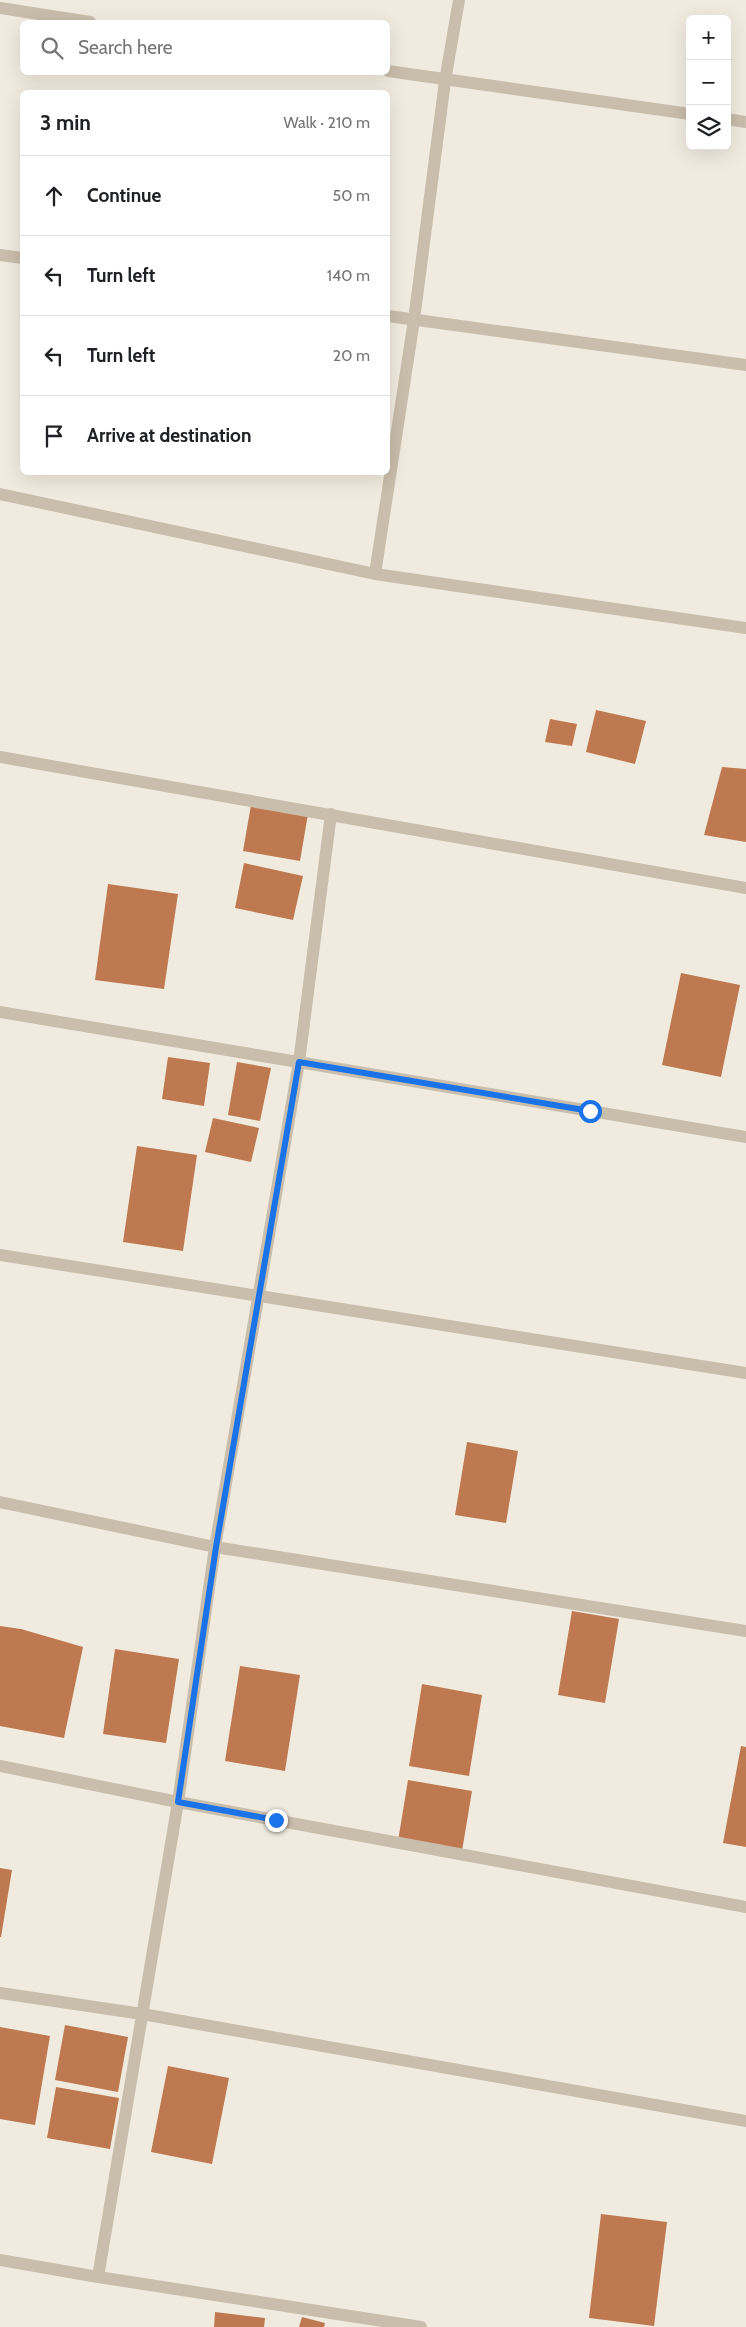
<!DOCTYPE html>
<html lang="en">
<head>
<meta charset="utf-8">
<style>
	body { margin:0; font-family:Cabin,sans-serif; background:#f6f6f6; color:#202124 }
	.controls { position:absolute; right:15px; top:15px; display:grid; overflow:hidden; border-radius:8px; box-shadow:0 5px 20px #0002 }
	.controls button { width:45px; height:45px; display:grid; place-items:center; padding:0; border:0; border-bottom:1px solid #e0e0e0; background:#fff; color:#202124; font:25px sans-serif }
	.stop { position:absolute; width:15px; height:15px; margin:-11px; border:4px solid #1a73e8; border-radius:50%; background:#fff }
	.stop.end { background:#1a73e8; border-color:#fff; box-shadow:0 1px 5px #0008 }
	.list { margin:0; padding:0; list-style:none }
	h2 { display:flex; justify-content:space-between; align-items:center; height:65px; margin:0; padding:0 20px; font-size:21px }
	h2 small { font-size:16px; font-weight:400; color:#757577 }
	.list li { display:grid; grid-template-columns:32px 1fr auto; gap:15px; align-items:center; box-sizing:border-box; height:80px; padding:0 20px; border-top:1px solid #e0e0e0 }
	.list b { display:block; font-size:19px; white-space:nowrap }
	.list em { font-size:16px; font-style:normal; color:#757577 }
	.icon { flex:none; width:28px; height:28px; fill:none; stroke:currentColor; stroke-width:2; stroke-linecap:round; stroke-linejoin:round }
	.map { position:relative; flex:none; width:746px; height:2327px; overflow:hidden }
	.search { position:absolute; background:#fff; box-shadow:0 5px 20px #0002; left:20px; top:20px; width:370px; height:55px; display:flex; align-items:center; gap:12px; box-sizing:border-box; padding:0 18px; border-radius:8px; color:#757577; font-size:19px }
	.panel { position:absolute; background:#fff; box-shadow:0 5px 20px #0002; left:20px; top:90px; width:370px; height:385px; border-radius:8px }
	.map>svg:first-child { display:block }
	.building { fill:#be7950 }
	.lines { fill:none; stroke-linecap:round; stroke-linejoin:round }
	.minor { stroke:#c9bdab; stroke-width:12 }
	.route { stroke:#1a73e8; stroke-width:6 }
</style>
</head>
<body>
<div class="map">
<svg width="746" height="2327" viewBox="0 0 746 2327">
	<rect width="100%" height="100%" fill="#f1ebdf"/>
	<!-- building -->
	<path class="building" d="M 596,710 L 646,721 L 635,764 L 586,752 Z
		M 550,719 L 577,724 L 572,746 L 545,742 Z
		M 722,767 L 746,769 L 746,842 L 704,835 Z
		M 251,805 L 308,814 L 300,861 L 243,851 Z
		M 244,863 L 303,876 L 293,920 L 235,908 Z
		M 108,884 L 178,894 L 164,989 L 95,980 Z
		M 681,973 L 740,985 L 721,1077 L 662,1065 Z
		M 168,1057 L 210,1063 L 204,1106 L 162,1099 Z
		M 237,1062 L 271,1068 L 260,1121 L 228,1115 Z
		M 213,1118 L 259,1128 L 251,1162 L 205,1152 Z
		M 137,1146 L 197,1155 L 183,1251 L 123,1242 Z
		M 467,1442 L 518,1451 L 506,1523 L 455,1515 Z
		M 572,1611 L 619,1619 L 605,1703 L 558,1695 Z
		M 0,1626 L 21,1629 L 83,1647 L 64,1738 L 0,1726 Z
		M 115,1649 L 179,1659 L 166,1743 L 103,1734 Z
		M 240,1666 L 300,1675 L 285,1771 L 225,1761 Z
		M 422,1684 L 482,1695 L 469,1776 L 409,1766 Z
		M 741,1746 L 746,1747 L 746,1847 L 723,1843 Z
		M 408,1780 L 472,1791 L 462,1851 L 398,1841 Z
		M 0,1868 L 12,1870 L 1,1937 L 0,1937 Z
		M 65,2025 L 128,2037 L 118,2092 L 55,2080 Z
		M 0,2027 L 50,2036 L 35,2125 L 0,2119 Z
		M 168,2066 L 229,2078 L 212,2164 L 151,2152 Z
		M 56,2087 L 119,2098 L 110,2149 L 47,2138 Z
		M 601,2214 L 667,2222 L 654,2326 L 589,2318 Z
		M 215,2312 L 265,2318 L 264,2327 L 214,2327 Z
		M 302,2317 L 325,2323 L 324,2327 L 299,2327 Z"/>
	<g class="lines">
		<!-- minor -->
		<path class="minor" d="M 0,8 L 90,22
			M 388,71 L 690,114
			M 727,119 L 746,122
			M 0,255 L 22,258
			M 388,316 L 746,365
			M 0,494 L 375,574 L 746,628
			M 375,574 L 414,320 L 445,81 L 459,0
			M 0,757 L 746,888
			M 0,1012 L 746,1137
			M 0,1255 L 746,1373
			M 0,1502 L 215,1547 L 746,1631
			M 0,1766 L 178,1802 L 746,1907
			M 0,1993 L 142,2014 L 746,2121
			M 0,2260 L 98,2277 L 178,1802 L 215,1547 L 299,1062 L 331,814
			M 98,2277 L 421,2327"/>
	</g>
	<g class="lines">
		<!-- route -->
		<path class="route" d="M 276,1820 L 178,1802 L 216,1547 L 299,1062 L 590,1111"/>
	</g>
</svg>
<div class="controls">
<button>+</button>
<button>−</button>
<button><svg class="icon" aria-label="layers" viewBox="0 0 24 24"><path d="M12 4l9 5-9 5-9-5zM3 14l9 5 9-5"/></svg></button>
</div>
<div class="stop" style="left:590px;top:1111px"></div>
<div class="stop end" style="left:276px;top:1820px"></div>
<div class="search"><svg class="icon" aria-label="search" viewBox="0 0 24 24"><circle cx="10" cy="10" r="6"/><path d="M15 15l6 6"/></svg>Search here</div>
<section class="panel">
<h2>3 min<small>Walk · 210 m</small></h2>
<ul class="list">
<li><svg class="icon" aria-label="ahead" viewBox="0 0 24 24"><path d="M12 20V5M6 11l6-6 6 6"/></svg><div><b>Continue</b></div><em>50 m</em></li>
<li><svg class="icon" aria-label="left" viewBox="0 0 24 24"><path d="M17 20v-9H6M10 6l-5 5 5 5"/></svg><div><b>Turn left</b></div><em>140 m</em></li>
<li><svg class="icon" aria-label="left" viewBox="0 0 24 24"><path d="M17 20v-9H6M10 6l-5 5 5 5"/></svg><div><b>Turn left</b></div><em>20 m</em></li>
<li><svg class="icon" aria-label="arrive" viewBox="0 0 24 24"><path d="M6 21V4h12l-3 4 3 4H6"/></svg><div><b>Arrive at destination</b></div></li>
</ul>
</section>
</div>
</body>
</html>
